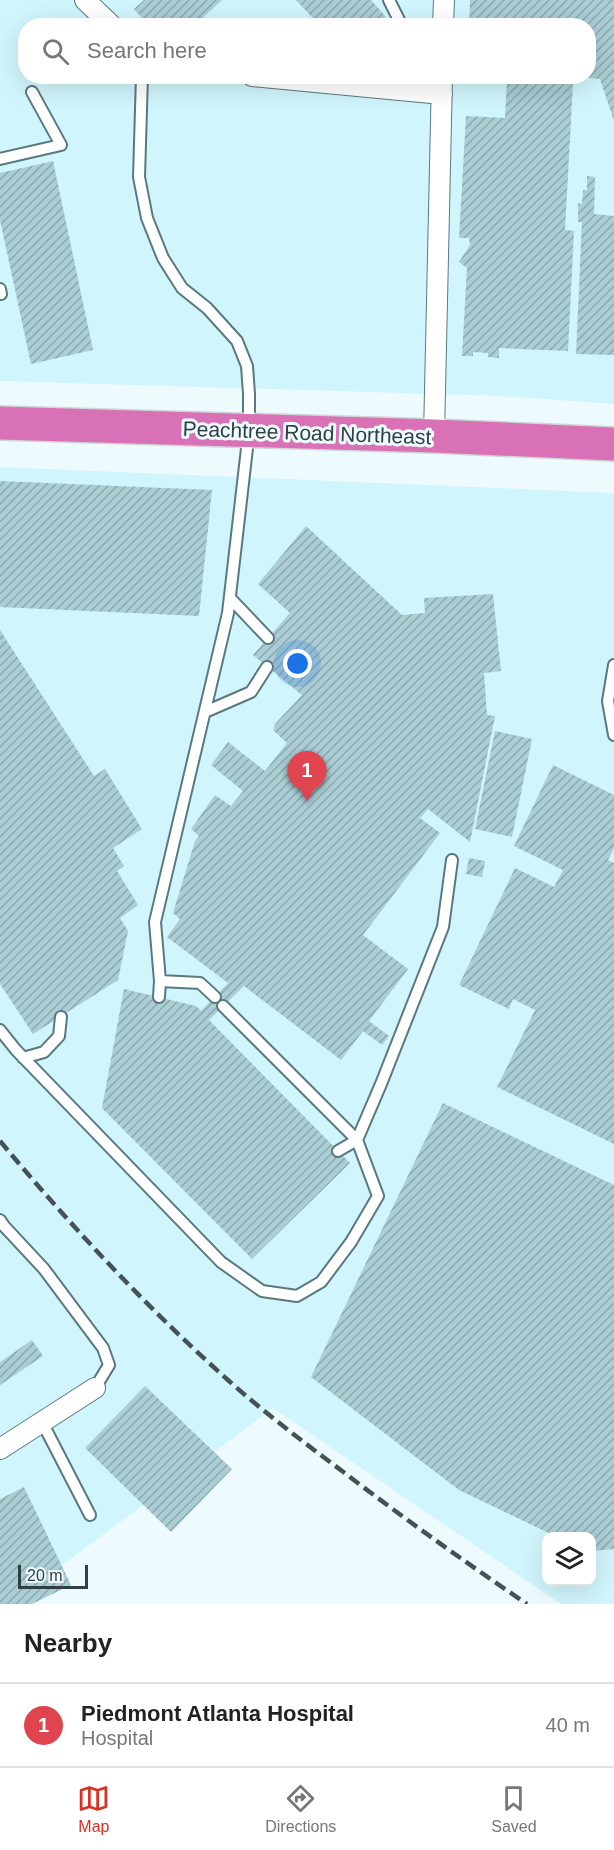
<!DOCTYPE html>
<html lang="en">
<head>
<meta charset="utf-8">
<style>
	body { margin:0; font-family:Helvetica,sans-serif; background:#f6f6f6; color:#222 }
	.controls { position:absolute; right:18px; bottom:18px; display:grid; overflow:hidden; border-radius:12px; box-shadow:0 6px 24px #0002 }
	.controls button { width:54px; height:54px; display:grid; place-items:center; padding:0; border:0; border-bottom:2px solid #e0e0e0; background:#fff; color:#222; font:30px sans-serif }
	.scale { position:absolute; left:18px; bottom:15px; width:70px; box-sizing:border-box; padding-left:6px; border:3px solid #313f42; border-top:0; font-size:16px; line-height:21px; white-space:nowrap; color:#313f42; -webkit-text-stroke:4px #eefbfe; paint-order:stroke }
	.you { position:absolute; left:298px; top:664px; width:21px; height:21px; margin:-15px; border:4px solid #fff; border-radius:50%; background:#1a73e8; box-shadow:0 0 0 9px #1a73e833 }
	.badge { display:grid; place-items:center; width:39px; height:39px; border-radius:50%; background:#d93025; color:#fff; font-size:20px; font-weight:700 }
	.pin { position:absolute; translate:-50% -50px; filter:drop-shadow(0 2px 3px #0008) }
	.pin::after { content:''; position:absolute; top:32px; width:21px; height:18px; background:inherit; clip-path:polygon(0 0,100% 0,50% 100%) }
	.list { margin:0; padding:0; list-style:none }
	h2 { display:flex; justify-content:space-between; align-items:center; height:78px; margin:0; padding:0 24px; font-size:26px }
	h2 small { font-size:20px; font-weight:400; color:#767676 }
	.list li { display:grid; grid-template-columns:39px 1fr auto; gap:18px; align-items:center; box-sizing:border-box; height:84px; padding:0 24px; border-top:2px solid #e0e0e0 }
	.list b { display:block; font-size:22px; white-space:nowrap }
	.list p { margin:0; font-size:20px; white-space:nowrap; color:#767676 }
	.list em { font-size:20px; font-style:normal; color:#767676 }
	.icon { flex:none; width:33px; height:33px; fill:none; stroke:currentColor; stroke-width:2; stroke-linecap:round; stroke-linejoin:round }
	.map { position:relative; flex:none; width:614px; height:1604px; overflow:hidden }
	.search { position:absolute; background:#fff; box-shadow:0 6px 24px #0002; left:18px; right:18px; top:18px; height:66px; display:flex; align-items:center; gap:15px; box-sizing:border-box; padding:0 21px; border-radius:24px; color:#767676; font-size:22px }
	.sheet { height:162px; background:#fff }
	nav { display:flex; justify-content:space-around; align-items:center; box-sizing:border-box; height:84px; border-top:2px solid #e0e0e0; background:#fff; font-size:16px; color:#767676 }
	nav a { display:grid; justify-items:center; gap:3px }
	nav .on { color:#d93025 }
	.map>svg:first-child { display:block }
	.built { fill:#d1f5fc; fill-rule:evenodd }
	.building { fill:url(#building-hatch) }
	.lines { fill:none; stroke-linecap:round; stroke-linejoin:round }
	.lane-casing { stroke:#59797f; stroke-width:14 }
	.street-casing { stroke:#59797f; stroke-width:22 }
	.highway-casing { stroke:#d2d5d5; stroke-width:36 }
	.lane { stroke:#fff; stroke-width:10 }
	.street { stroke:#fff; stroke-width:20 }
	.highway { stroke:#d971b6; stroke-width:33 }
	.rail { stroke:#445255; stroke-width:4.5; stroke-dasharray:12 6; stroke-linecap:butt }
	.labels { text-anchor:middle; stroke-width:6; stroke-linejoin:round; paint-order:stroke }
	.street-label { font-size:21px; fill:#313f42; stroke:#eefbfe }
</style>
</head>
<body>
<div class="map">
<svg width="614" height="1604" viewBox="0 0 614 1604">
	<defs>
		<pattern id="building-hatch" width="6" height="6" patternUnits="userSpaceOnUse" patternTransform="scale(1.5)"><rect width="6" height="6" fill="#abcdd4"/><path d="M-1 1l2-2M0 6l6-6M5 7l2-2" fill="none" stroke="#8ca8ae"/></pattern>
	</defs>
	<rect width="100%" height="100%" fill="#eefbfe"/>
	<!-- built -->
	<path class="built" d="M 0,0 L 614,0 L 614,404 L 500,396 L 0,381 ZM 26,26 L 588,26 L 588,76 L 26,76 Z
		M 0,467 L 614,493 L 614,1604 L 561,1604 L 273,1408 L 10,1604 L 0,1604 ZM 546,1536 L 592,1536 L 592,1582 L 546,1582 Z"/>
	<!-- building -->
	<path class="building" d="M 144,0 L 222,0 L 194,26 L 149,26 L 134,9 Z
		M 296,0 L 371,0 L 386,17 L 376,26 L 320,26 Z
		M 470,0 L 614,0 L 614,121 L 600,79 L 588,78 L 588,26 L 469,26 Z
		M 507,79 L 573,83 L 565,230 L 574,231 L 568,351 L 499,348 L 499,358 L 488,357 L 488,353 L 473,352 L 473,356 L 462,356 L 467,268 L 459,262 L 470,245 L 469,238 L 459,238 L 466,116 L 505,118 Z
		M 53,161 L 93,350 L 31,364 L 0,220 L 0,173 Z
		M 587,176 L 595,177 L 594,214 L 614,216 L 614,355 L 576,354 L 582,222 L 578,222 L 578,203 L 582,204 L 583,190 L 587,190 Z
		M 0,481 L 212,490 L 199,616 L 0,607 Z
		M 306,526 L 402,615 L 425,613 L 424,598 L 493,594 L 501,671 L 484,673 L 487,715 L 495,716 L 470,842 L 428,809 L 420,818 L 440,833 L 363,935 L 408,969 L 369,1021 L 389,1036 L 386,1040 L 382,1045 L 363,1031 L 341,1060 L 244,986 L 209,1020 L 350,1163 L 252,1259 L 102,1108 L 124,989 L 196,1006 L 201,1011 L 228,983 L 167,937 L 180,919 L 173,913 L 195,841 L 199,836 L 191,829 L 215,795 L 231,806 L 243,791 L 211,765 L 228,742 L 265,771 L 287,743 L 273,730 L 275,724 L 302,695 L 253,655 L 290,613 L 258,584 Z
		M 0,630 L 94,776 L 105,769 L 142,829 L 113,848 L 124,866 L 117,871 L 138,905 L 120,918 L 128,931 L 118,980 L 33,1034 L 0,984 Z
		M 495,731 L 532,739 L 512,837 L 475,829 Z
		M 553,765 L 614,795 L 614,848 L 608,860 L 614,863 L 614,1144 L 497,1087 L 535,1010 L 513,999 L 509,1009 L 459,985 L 515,868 L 554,887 L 563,870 L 514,846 Z
		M 469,858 L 485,861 L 482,877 L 466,874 Z
		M 443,1103 L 614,1185 L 614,1549 L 592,1551 L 592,1536 L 555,1536 L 459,1490 L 311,1377 Z
		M 32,1340 L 43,1356 L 0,1385 L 0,1362 Z
		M 145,1386 L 232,1469 L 171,1532 L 85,1448 Z
		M 24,1487 L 71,1585 L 32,1604 L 0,1604 L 0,1499 Z"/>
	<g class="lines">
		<!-- lane casing -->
		<g class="lane-casing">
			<path id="lane" d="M 389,0 L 399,20 L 396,26
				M 142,76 L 139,177 L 147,218 L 163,258 L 182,288 L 207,308 L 237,341 L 247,366 L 249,394 L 249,431 L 228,613 L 155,922 L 160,981 L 159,997
				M 0,159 L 61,145 L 32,92
				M 0,289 L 1,294
				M 230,598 L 268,638
				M 614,665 L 608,701 L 614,735
				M 205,712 L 251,692 L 267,667
				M 160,981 L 200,983 L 215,997
				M 0,1030 L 16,1050 L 221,1262 L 262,1291 L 297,1296 L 321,1282 L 351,1242 L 378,1196 L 357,1140 L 223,1006
				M 23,1058 L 44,1052 L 59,1036 L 61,1017
				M 338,1151 L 357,1140 L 381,1084 L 443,927 L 452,860
				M 0,1220 L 4,1226 L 44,1269 L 103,1348 L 109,1365 L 95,1388
				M 42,1422 L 90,1515"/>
		</g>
		<!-- street casing -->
		<g class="street-casing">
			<path id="street" d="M 85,0 L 112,26
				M 443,26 L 444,0
				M 252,76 L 442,94
				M 434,436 L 442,76
				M 0,1449 L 95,1388"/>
		</g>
		<!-- highway casing -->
		<g class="highway-casing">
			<path id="highway" d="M 0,423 L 434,436 L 614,444"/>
		</g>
		<!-- lane -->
		<use href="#lane" class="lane"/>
		<!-- street -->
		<use href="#street" class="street"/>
		<!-- highway -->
		<use href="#highway" class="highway"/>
		<!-- rail -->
		<path class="rail" d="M 0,1141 C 71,1226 146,1307 229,1381 C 266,1414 306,1444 346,1474 C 405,1519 465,1562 527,1604"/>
	</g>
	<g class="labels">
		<!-- street labels -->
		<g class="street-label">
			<text transform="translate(307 433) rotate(2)" y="7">Peachtree Road Northeast</text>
		</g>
	</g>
</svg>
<div class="controls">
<button><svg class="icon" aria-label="layers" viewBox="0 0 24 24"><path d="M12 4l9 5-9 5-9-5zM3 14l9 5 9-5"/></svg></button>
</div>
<div class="scale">20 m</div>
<div class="you"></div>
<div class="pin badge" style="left:307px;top:801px;background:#e0444e">1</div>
<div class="search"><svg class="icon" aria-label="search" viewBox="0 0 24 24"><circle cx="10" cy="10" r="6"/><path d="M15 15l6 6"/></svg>Search here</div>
</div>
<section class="sheet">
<h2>Nearby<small></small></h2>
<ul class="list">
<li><span class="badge" style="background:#e0444e">1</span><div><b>Piedmont Atlanta Hospital</b><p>Hospital</p></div><em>40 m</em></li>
</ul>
</section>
<nav>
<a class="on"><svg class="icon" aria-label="map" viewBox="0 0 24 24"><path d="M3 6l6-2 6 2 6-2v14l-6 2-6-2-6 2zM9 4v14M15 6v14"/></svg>Map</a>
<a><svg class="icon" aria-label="directions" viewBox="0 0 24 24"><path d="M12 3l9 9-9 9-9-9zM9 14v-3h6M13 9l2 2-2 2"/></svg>Directions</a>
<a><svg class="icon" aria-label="saved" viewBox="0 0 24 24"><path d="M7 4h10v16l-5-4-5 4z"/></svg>Saved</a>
</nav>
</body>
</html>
